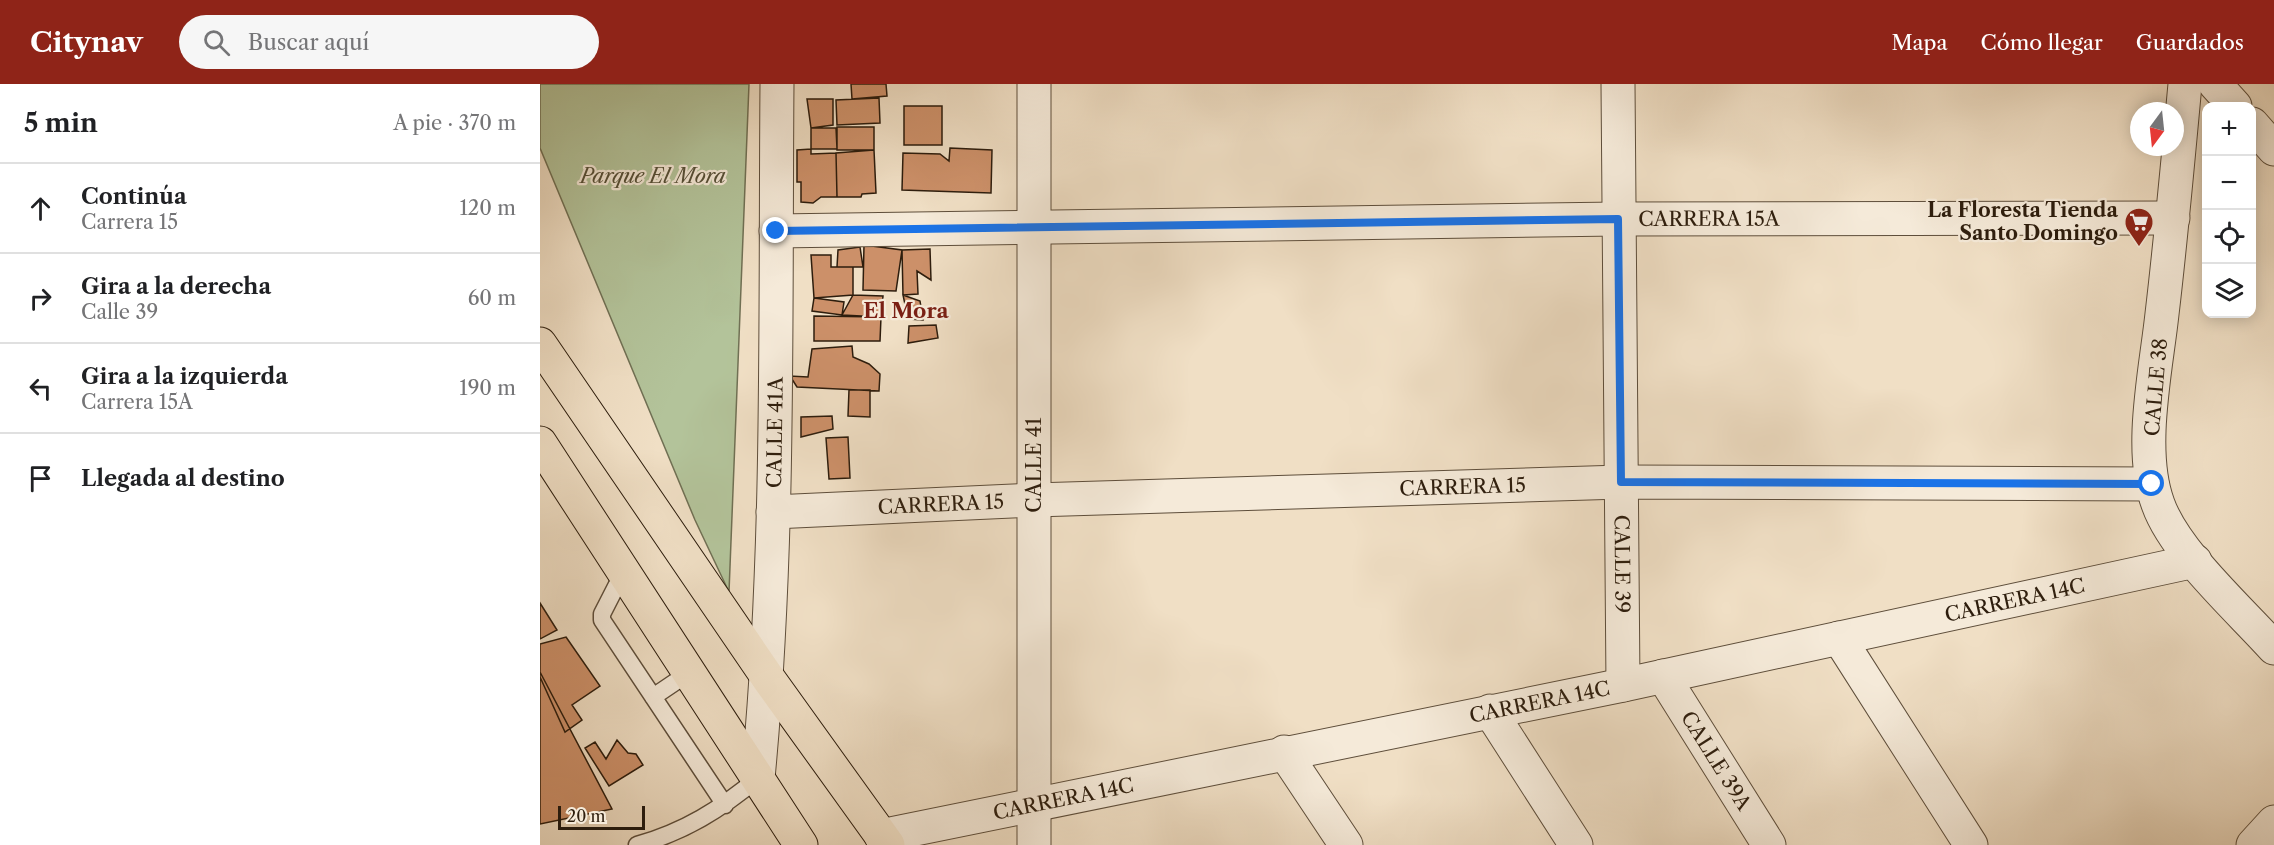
<!DOCTYPE html>
<html lang="es">
<head>
<meta charset="utf-8">
<style>
	body { margin:0; font-family:"Libre Caslon Text",serif; background:#f6f6f6; color:#202124 }
	.controls { position:absolute; right:18px; top:18px; display:grid; overflow:hidden; border-radius:12px; box-shadow:0 3px 15px #0003 }
	.controls button { width:54px; height:54px; display:grid; place-items:center; padding:0; border:0; border-bottom:2px solid #e0e0e0; background:#fff; color:#202124; font:30px sans-serif }
	.compass { position:absolute; left:1590px; top:18px; width:54px; height:54px; border-radius:50%; background:#fff; box-shadow:0 3px 15px #0003; rotate:195deg }
	.scale { position:absolute; left:18px; bottom:15px; width:87px; box-sizing:border-box; padding-left:6px; border:3px solid #2d1d0d; border-top:0; font-size:16px; line-height:21px; white-space:nowrap; color:#2d1d0d; -webkit-text-stroke:4px #f5ead9; paint-order:stroke }
	.stop { position:absolute; width:18px; height:18px; margin:-14px; border:4px solid #1a73e8; border-radius:50%; background:#fff }
	.stop.end { background:#1a73e8; border-color:#fff; box-shadow:0 2px 6px #0008 }
	.list { margin:0; padding:0; list-style:none }
	h2 { display:flex; justify-content:space-between; align-items:center; height:78px; margin:0; padding:0 24px; font-size:26px }
	h2 small { font-size:20px; font-weight:400; color:#757577 }
	.list li { display:grid; grid-template-columns:39px 1fr auto; gap:18px; align-items:center; box-sizing:border-box; height:90px; padding:0 24px; border-top:2px solid #e0e0e0 }
	.list b { display:block; font-size:22px; white-space:nowrap }
	.list p { margin:0; font-size:20px; white-space:nowrap; color:#757577 }
	.list em { font-size:20px; font-style:normal; color:#757577 }
	.icon { flex:none; width:33px; height:33px; fill:none; stroke:currentColor; stroke-width:2; stroke-linecap:round; stroke-linejoin:round }
	.map { position:relative; flex:none; width:1734px; height:761px; overflow:hidden }
	header { display:flex; align-items:center; gap:36px; box-sizing:border-box; height:84px; padding:0 30px; background:#8f2418; color:#fff }
	header strong { font-size:28px }
	nav { display:flex; gap:33px; margin-inline-start:auto; font-size:21px }
	.search { width:420px; height:54px; background:#f6f6f6; display:flex; align-items:center; gap:15px; box-sizing:border-box; padding:0 21px; border-radius:33px; color:#757577; font-size:22px }
	main { display:flex }
	aside { flex:1; background:#fff }
	.map>svg:first-child { display:block }
	.green { fill:#b3c39a; stroke:#707054; stroke-width:1.5 }
	.building { fill:#cc9069; stroke:#2d1d0d; stroke-width:1.5 }
	.lines { fill:none; stroke-linecap:round; stroke-linejoin:round }
	.service-casing { stroke:#5e4e3b; stroke-width:19 }
	.minor-casing { stroke:#5e4e3b; stroke-width:35 }
	.primary-casing { stroke:#2d1d0d; stroke-width:35 }
	.service { stroke:#f5ead9; stroke-width:16 }
	.minor { stroke:#f5ead9; stroke-width:33 }
	.primary { stroke:#f0dfc5; stroke-width:33 }
	.route { stroke:#1a73e8; stroke-width:8 }
	.labels { text-anchor:middle; stroke-width:4.5; stroke-linejoin:round; paint-order:stroke }
	.park-label { font-size:20px; font-style:italic; fill:#554f37; stroke:#f5ead9 }
	.poi-label { font-size:20px; font-weight:bold; fill:#2d1d0d; stroke:#f5ead9; text-anchor:end }
	.street-label { font-size:20px; fill:#2d1d0d; stroke:#f5ead9 }
	.neighbourhood-label { font-size:21px; font-weight:bold; fill:#7a1f14; stroke:#f5ead9 }
</style>
</head>
<body>
<header>
<strong>Citynav</strong>
<div class="search"><svg class="icon" aria-label="search" viewBox="0 0 24 24"><circle cx="10" cy="10" r="6"/><path d="M15 15l6 6"/></svg>Buscar aquí</div>
<nav><a>Mapa</a><a>Cómo llegar</a><a>Guardados</a></nav>
</header>
<main>
<aside>
<h2>5 min<small>A pie · 370 m</small></h2>
<ul class="list">
<li><svg class="icon" aria-label="ahead" viewBox="0 0 24 24"><path d="M12 20V5M6 11l6-6 6 6"/></svg><div><b>Continúa</b><p>Carrera 15</p></div><em>120 m</em></li>
<li><svg class="icon" aria-label="right" viewBox="0 0 24 24"><path d="M7 20v-9h11M14 6l5 5-5 5"/></svg><div><b>Gira a la derecha</b><p>Calle 39</p></div><em>60 m</em></li>
<li><svg class="icon" aria-label="left" viewBox="0 0 24 24"><path d="M17 20v-9H6M10 6l-5 5 5 5"/></svg><div><b>Gira a la izquierda</b><p>Carrera 15A</p></div><em>190 m</em></li>
<li><svg class="icon" aria-label="arrive" viewBox="0 0 24 24"><path d="M6 21V4h12l-3 4 3 4H6"/></svg><div><b>Llegada al destino</b></div></li>
</ul>
</aside>
<div class="map">
<svg width="1734" height="761" viewBox="0 0 1734 761">
	<rect width="100%" height="100%" fill="#f0dfc5"/>
	<filter id="stains"><feTurbulence type="fractalNoise" baseFrequency=".00333" numOctaves="4"/><feColorMatrix values="0 0 0 0 .2 0 0 0 0 .09 0 0 0 0 .02 0 0 0 .5 -.17"/></filter>
	<radialGradient id="worn" r=".72"><stop offset=".6" stop-color="#630" stop-opacity="0"/><stop offset="1" stop-color="#630" stop-opacity=".3"/></radialGradient>
	<!-- green -->
	<path class="green" d="M 0,0 L 209,0 L 189,508 L 155,436 L 0,64 Z"/>
	<!-- building -->
	<path class="building" d="M 311,0 L 346,0 L 347,12 L 312,15 Z
		M 339,14 L 340,39 L 297,41 L 296,16 Z
		M 267,15 L 293,15 L 293,41 L 271,44 Z
		M 364,22 L 402,22 L 402,61 L 364,61 Z
		M 297,43 L 334,43 L 334,66 L 297,66 Z
		M 271,44 L 296,44 L 297,65 L 271,65 Z
		M 410,64 L 452,66 L 451,109 L 362,106 L 363,69 L 400,70 L 409,77 Z
		M 271,65 L 271,70 L 296,69 L 297,113 L 281,113 L 273,119 L 261,118 L 261,98 L 257,98 L 257,66 Z
		M 334,66 L 336,109 L 322,110 L 321,113 L 297,113 L 296,69 Z
		M 324,161 L 362,166 L 356,207 L 323,206 Z
		M 320,163 L 323,183 L 297,183 L 298,166 Z
		M 390,165 L 391,196 L 377,187 L 378,210 L 363,211 L 362,166 Z
		M 271,171 L 291,171 L 291,183 L 313,183 L 313,211 L 274,214 Z
		M 313,211 L 343,212 L 341,233 L 302,231 Z
		M 363,211 L 380,217 L 383,236 L 368,235 Z
		M 274,214 L 304,218 L 302,231 L 272,227 Z
		M 274,232 L 341,233 L 340,257 L 274,257 Z
		M 396,241 L 398,254 L 368,259 L 369,242 Z
		M 312,262 L 313,273 L 329,280 L 340,290 L 339,307 L 257,303 L 250,292 L 268,293 L 272,265 Z
		M 309,306 L 330,306 L 330,333 L 308,332 Z
		M 292,332 L 293,345 L 261,353 L 261,333 Z
		M 308,353 L 310,394 L 289,395 L 286,354 Z
		M 0,519 L 17,546 L 0,555 Z
		M 26,553 L 60,602 L 32,621 L 42,636 L 25,648 L 0,593 L 0,560 Z
		M 0,588 L 72,725 L 0,740 Z
		M 77,656 L 88,669 L 96,670 L 103,681 L 69,702 L 45,664 L 55,658 L 66,675 Z"/>
	<g class="lines">
		<!-- service casing -->
		<g class="service-casing">
			<path id="service" d="M 84,487 L 62,530 L 62,536 L 185,721
				M 113,613 L 150,588
				M 97,761 C 144,748 181,725 218,694"/>
		</g>
		<!-- minor casing -->
		<g class="minor-casing">
			<g id="minor">
				<path d="M 494,0 L 494,761"/>
				<path id="s1" d="M 1078,0 L 1083,601"/>
				<path d="M 1645,0 C 1638,77 1631,154 1622,230 C 1616,286 1598,366 1618,420 C 1635,468 1699,525 1734,564"/>
				<path d="M 1675,0 L 1695,22"/>
				<path d="M 1712,40 L 1734,65"/>
				<path id="s2" d="M 236,147 L 1078,135 L 1633,134"/>
				<path id="s3" d="M 233,428 L 494,416 L 1081,398 L 1612,400"/>
				<path d="M 1299,554 L 1431,761"/>
				<path id="s4" d="M 1123,592 L 1229,761"/>
				<path d="M 950,627 L 1036,761"/>
				<path d="M 744,668 L 806,761"/>
				<path id="s5" d="M 218,694 C 240,464 235,231 237,0"/>
				<path id="s6" d="M 341,752 L 1083,601 L 1655,477"/>
				<path d="M 1713,761 L 1734,738"/>
			</g>
		</g>
		<!-- primary casing -->
		<g class="primary-casing">
			<path id="primary" d="M 0,260 L 228,594 L 348,761
				M 0,359 L 261,761"/>
		</g>
		<!-- service -->
		<use href="#service" class="service"/>
		<!-- minor -->
		<use href="#minor" class="minor"/>
		<!-- primary -->
		<use href="#primary" class="primary"/>
	</g>
	<g class="lines">
		<!-- route -->
		<path class="route" d="M 236,147 L 1078,135 L 1081,398 L 1612,400"/>
	</g>
	<!-- icons -->
	<defs>
		<g id="supermarket-pin" transform="scale(1.5)"><path d="M0 17L-7.5 6A9.5 9.5 0 1 1 7.5 6Z" fill="#8f2418" stroke="#f5ead9"/><path d="M-6-5.5h2.5l.6 2H6L4.5 2H-2.5L-4.4-4H-6ZM-1.5 3.2a1.3 1.3 0 1 0 .1 0ZM3 3.2a1.3 1.3 0 1 0 .1 0Z" fill="#fff"/></g>
	</defs>
	<g fill-rule="evenodd">
		<use href="#supermarket-pin" x="1599" y="138"/>
	</g>
	<g class="labels">
		<!-- park labels -->
		<g class="park-label">
			<text x="113" y="99">Parque El Mora</text>
		</g>
		<!-- poi labels -->
		<g class="poi-label">
			<text x="1578" y="133">La Floresta Tienda<tspan x="1578" dy="23">Santo Domingo</tspan></text>
		</g>
		<!-- street labels -->
		<g class="street-label">
			<text dy="7" stroke="none"><textPath href="#s2" startOffset="933">CARRERA 15A</textPath></text>
			<text transform="translate(1616 303) rotate(-85)" y="7">CALLE 38</text>
			<text dy="7" stroke="none"><textPath href="#s5" startOffset="346">CALLE 41A</textPath></text>
			<text transform="translate(494 381) rotate(-90)" y="7">CALLE 41</text>
			<text dy="7" stroke="none"><textPath href="#s3" startOffset="690">CARRERA 15</textPath></text>
			<text dy="7" stroke="none"><textPath href="#s3" startOffset="168">CARRERA 15</textPath></text>
			<text dy="7" stroke="none"><textPath href="#s1" startOffset="480">CALLE 39</textPath></text>
			<text dy="7" stroke="none"><textPath href="#s6" startOffset="1158">CARRERA 14C</textPath></text>
			<text dy="7" stroke="none"><textPath href="#s6" startOffset="672">CARRERA 14C</textPath></text>
			<text dy="7" stroke="none"><textPath href="#s4" startOffset="100">CALLE 39A</textPath></text>
			<text dy="7" stroke="none"><textPath href="#s6" startOffset="186">CARRERA 14C</textPath></text>
		</g>
		<!-- neighbourhood labels -->
		<g class="neighbourhood-label">
			<text x="366" y="234">El Mora</text>
		</g>
	</g>
	<rect width="100%" height="100%" filter="url(#stains)"/>
	<rect width="100%" height="100%" fill="url(#worn)"/>
</svg>
<div class="controls">
<button>+</button>
<button>−</button>
<button><svg class="icon" aria-label="locate" viewBox="0 0 24 24"><circle cx="12" cy="12" r="6"/><path d="M12 2v4M12 18v4M2 12h4M18 12h4"/></svg></button>
<button><svg class="icon" aria-label="layers" viewBox="0 0 24 24"><path d="M12 4l9 5-9 5-9-5zM3 14l9 5 9-5"/></svg></button>
</div>
<svg class="compass" viewBox="-18 -18 36 36"><path d="M0-13l5 13h-10z" fill="#e53935"/><path d="M0 13l5-13h-10z" fill="#757577"/></svg>
<div class="scale">20 m</div>
<div class="stop" style="left:1612px;top:400px"></div>
<div class="stop end" style="left:236px;top:147px"></div>
</div>
</main>
</body>
</html>
